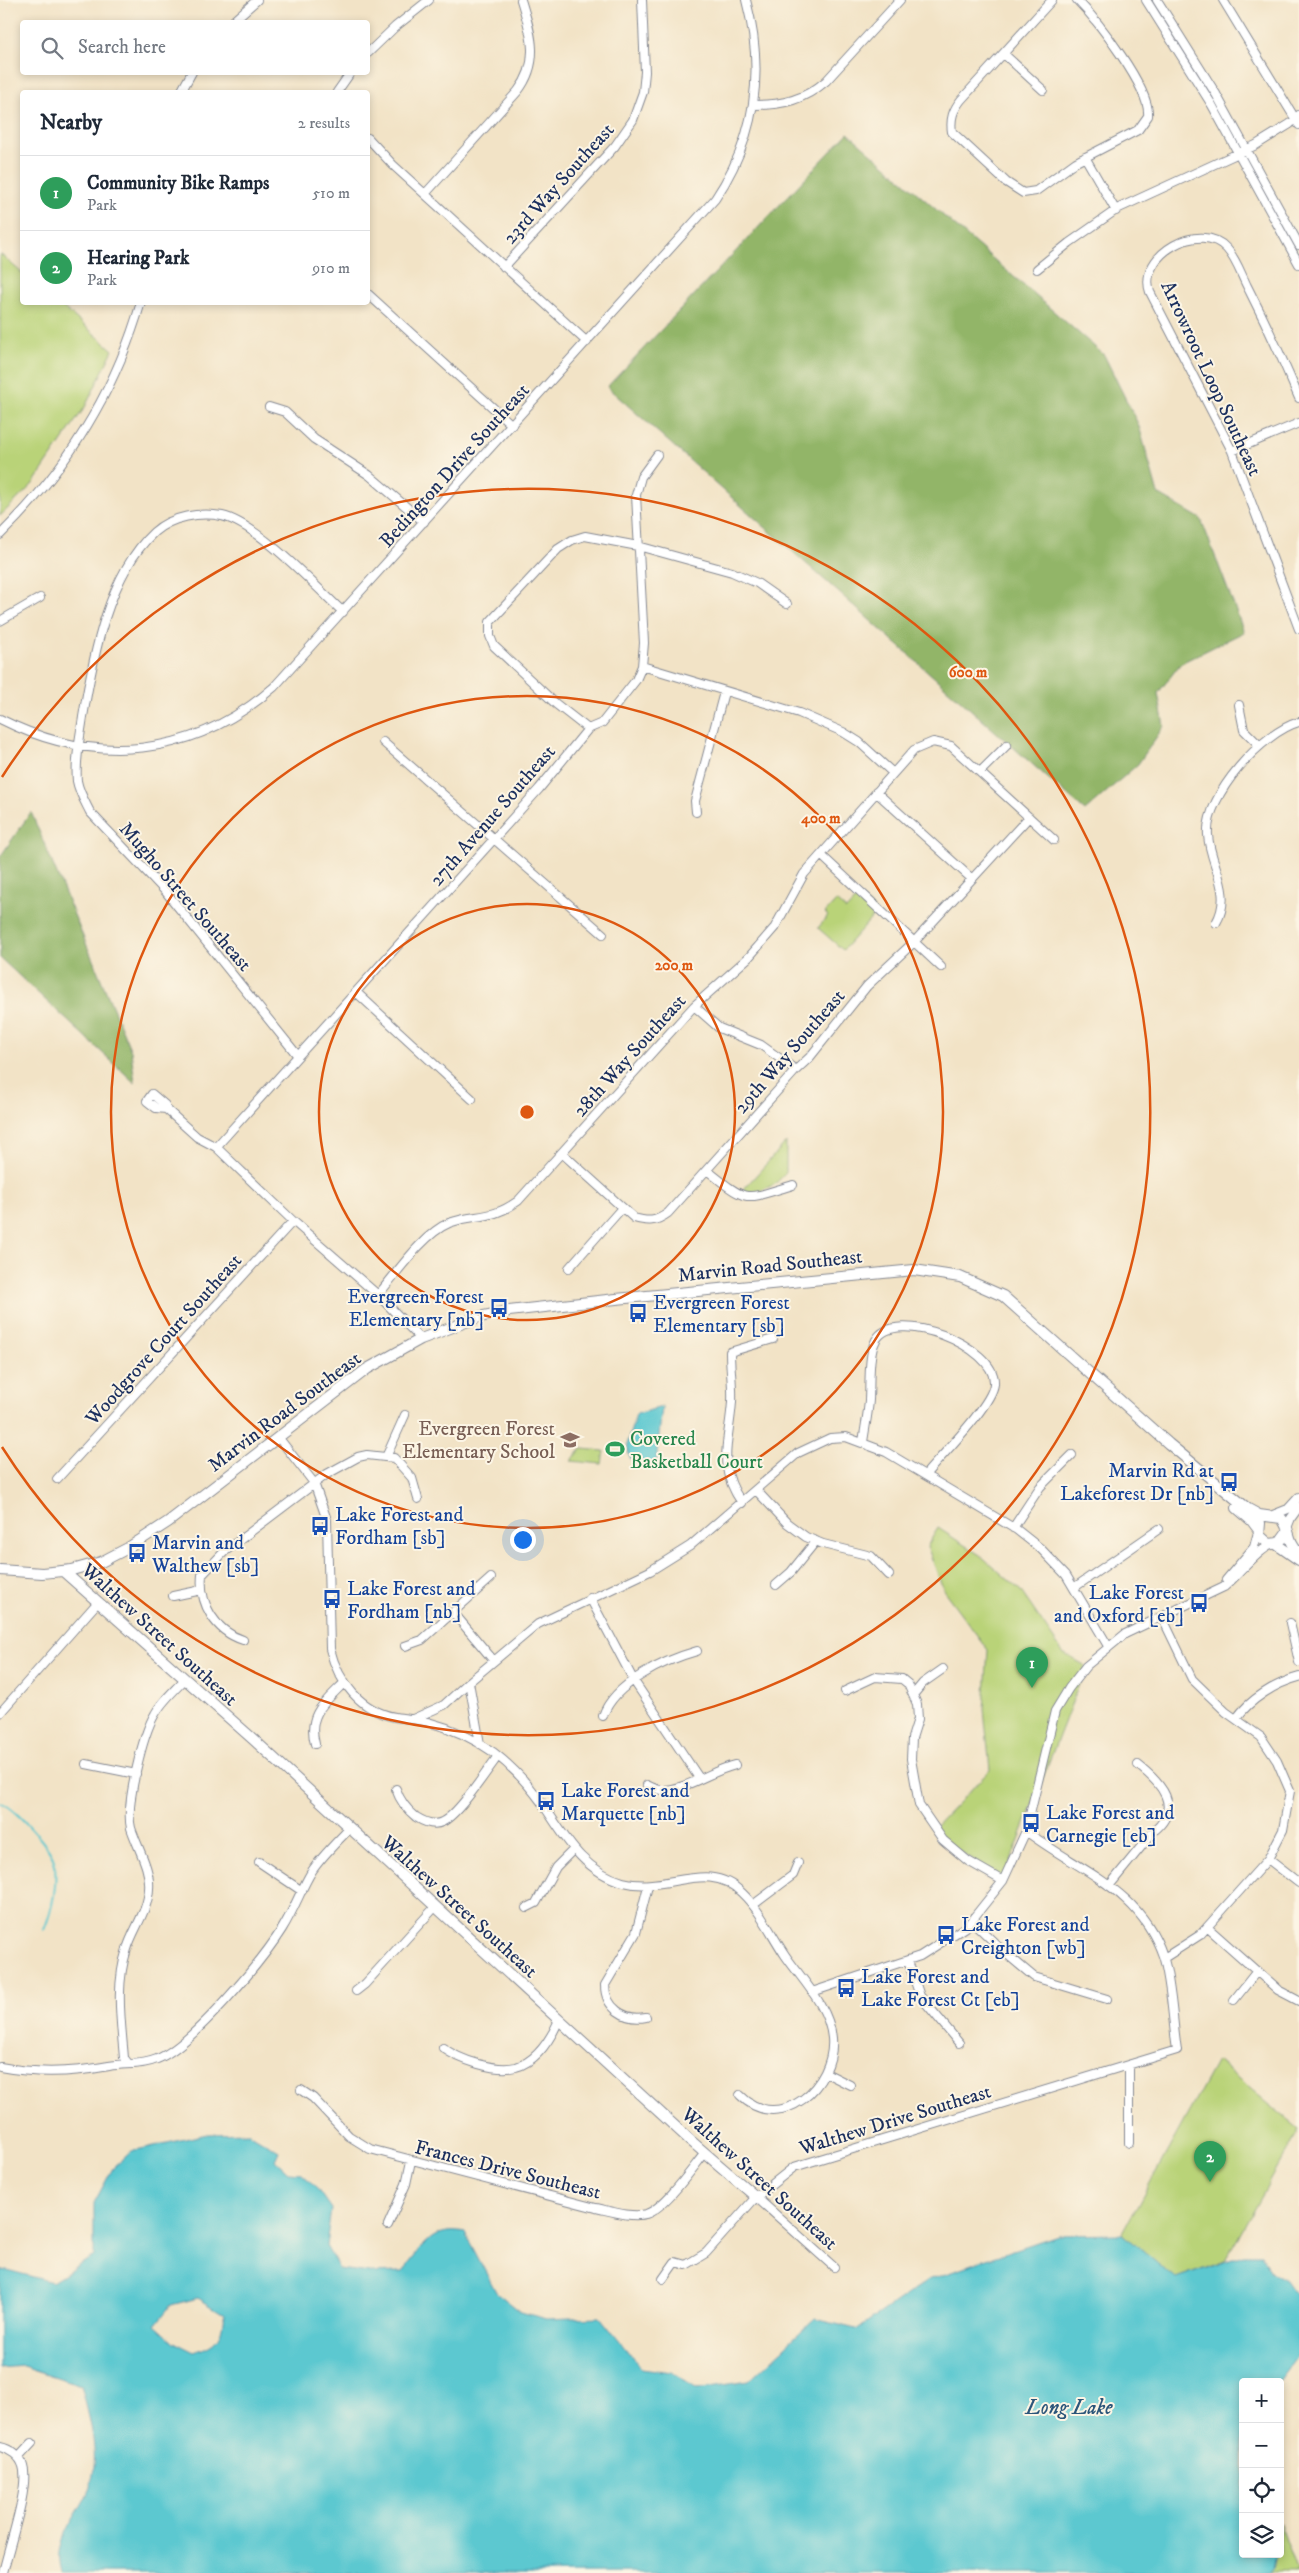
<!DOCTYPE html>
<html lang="en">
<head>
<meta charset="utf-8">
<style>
	body { margin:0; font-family:"IM FELL DW Pica",serif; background:#f6f6f7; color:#1f2937 }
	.controls { position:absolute; right:15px; bottom:15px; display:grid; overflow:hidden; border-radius:5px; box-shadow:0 2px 8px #0003 }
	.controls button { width:45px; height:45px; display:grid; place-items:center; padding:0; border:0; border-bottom:1px solid #e0e1e3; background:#fff; color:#1f2937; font:25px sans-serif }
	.you { position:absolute; left:522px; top:1539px; width:18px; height:18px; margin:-12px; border:4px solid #fff; border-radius:50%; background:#1a73e8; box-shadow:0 0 0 8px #1a73e833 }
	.badge { display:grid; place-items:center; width:32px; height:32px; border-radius:50%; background:#b45309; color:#fff; font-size:16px; font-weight:700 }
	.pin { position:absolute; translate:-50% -41px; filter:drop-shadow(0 1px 2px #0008) }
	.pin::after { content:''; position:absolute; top:26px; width:18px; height:15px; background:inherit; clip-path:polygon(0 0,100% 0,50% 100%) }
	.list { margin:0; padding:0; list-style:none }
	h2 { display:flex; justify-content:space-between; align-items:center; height:65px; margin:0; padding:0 20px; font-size:21px }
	h2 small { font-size:16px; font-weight:400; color:#747a83 }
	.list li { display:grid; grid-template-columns:32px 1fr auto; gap:15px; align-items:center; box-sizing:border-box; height:75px; padding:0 20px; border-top:1px solid #e0e1e3 }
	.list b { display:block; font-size:19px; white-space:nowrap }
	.list p { margin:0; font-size:16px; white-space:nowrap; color:#747a83 }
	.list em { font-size:16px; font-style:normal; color:#747a83 }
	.icon { flex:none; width:28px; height:28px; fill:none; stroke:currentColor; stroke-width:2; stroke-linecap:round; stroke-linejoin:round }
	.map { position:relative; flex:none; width:1299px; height:2573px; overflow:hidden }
	.search { position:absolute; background:#fff; box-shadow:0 2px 8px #0003; left:20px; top:20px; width:350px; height:55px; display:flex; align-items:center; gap:12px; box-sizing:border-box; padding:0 18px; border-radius:5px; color:#747a83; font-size:19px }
	.panel { position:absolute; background:#fff; box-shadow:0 2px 8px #0003; left:20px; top:90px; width:350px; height:215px; border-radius:5px }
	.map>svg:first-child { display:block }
	.green { fill:#b9d378; stroke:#6a816b }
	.forest { fill:#92b568; stroke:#567263 }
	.water { fill:#5bc8d0; stroke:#3b7c97; fill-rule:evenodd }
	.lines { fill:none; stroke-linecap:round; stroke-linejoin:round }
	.stream { stroke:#5bc8d0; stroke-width:2 }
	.minor-casing { stroke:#868992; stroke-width:10 }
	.tertiary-casing { stroke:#868992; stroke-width:12 }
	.minor { stroke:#fff; stroke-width:8 }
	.tertiary { stroke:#fff; stroke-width:10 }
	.ring { fill:none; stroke:#de5710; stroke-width:2.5 }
	.labels { text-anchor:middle; stroke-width:4; stroke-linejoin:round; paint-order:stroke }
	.street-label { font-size:20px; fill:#1b2f5e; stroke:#fcf5e5 }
	.transit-label { font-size:20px; fill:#164399; stroke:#fcf5e5; text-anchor:start }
	.education-label { font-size:20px; fill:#785e54; stroke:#fcf5e5; text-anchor:end }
	.leisure-label { font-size:20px; fill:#27864d; stroke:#fcf5e5; text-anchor:start }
	.water-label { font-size:21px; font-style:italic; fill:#2b557a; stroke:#fcf5e5 }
	.centre { fill:#de5710; stroke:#fcf5e5; stroke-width:2.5 }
	.ring-label { font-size:15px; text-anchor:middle; font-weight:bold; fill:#de5710; stroke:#fcf5e5; stroke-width:4; stroke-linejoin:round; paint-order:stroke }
</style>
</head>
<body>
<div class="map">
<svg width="1299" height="2573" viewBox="0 0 1299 2573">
	<rect width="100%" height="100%" fill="#fcf5e5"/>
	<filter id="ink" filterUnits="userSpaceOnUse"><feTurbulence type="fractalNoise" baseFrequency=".02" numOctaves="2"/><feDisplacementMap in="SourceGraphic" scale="10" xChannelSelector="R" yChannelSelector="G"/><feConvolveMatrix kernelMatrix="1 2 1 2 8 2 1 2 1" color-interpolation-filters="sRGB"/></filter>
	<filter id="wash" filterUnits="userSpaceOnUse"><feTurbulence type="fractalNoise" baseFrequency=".0096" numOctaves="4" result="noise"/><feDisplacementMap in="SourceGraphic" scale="20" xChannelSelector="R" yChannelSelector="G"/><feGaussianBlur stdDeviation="1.12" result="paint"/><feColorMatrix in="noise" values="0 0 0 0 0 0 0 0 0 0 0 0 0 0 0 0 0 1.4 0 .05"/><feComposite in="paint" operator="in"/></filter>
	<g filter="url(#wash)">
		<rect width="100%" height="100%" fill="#f2e3c6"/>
		<!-- green -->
		<path class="green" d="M 0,254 L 22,273 L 22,302 L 58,303 L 113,350 L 85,407 L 32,485 L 0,516 Z
			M 859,896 L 877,912 L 843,950 L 818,928 L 828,916 L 825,913 L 836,901 L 846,910 Z
			M 786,1142 L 786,1173 L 775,1184 L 758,1192 L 741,1192 Z
			M 582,1449 L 604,1451 L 602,1464 L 571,1461 Z
			M 938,1528 L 980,1555 L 1020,1590 L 1063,1653 L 1086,1666 L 1003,1881 L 943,1840 L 933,1829 L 990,1770 L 984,1709 L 988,1650 L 944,1591 L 927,1546 Z
			M 1217,2061 L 1299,2129 L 1225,2261 L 1176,2279 L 1122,2234 Z
			M 1280,2524 L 1298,2573 L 1269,2573 L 1272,2569 L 1275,2554 L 1280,2554 Z"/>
		<!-- forest -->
		<path class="forest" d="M 848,133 L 1104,355 L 1139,426 L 1158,494 L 1201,519 L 1244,632 L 1181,663 L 1158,693 L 1164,726 L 1138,764 L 1085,811 L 607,387 Z
			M 31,812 L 131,1051 L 135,1083 L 0,958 L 0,857 Z"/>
		<!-- water -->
		<path class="water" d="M 662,1407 L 656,1464 L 633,1462 C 621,1446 632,1431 636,1414 Z
			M 249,2133 L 279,2151 L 275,2160 L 288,2172 L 301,2173 L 315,2186 L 331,2209 L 326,2246 L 339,2269 L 369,2273 L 402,2272 C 423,2248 430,2226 465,2233 L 496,2292 L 521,2312 L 546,2319 L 600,2317 L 641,2368 L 672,2372 L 697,2389 L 749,2381 L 815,2319 L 857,2329 L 931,2278 L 1058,2235 L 1122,2234 L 1176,2279 L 1244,2255 L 1261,2255 L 1272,2273 L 1286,2281 L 1299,2300 L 1299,2354 L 1278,2382 L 1243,2382 L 1243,2554 L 1275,2554 L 1272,2569 L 1269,2573 L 62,2573 C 51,2537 82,2514 91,2484 C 100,2450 89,2418 81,2385 L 23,2366 L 0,2368 L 0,2271 L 7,2270 L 52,2282 L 94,2256 L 94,2203 L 113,2168 L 132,2151 L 207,2134 ZM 198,2298 L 224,2314 C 221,2339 218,2344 194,2352 L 174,2342 L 155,2325 L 171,2305 Z"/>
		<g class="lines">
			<!-- stream -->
			<path class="stream" d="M 0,1802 C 15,1809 53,1848 55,1865 C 57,1887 52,1910 44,1930"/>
		</g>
	</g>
	<g filter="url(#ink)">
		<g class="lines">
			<!-- minor casing -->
			<g class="minor-casing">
				<path id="minor" d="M 1052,0 L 961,100 C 953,110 950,119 952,132 L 1006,182 L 1023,193 L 1036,191 L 1076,162 L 1138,130 L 1148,116 C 1151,89 1097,20 1077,0
					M 1146,0 L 1212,105 L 1299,264
					M 1157,0 L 1216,94 L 1299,245
					M 1223,0 L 1299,125
					M 232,22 L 257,0
					M 368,53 L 395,27 L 429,0
					M 1005,55 L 1043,90
					M 181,92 L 192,72
					M 337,92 L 351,72
					M 754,105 C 783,105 804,100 826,81 L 900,0
					M 368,138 L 393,165 L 587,342
					M 1085,157 L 1116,211
					M 425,194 L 518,91 C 541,61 531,33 521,0
					M 504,267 L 615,146 L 633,120 L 643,92 L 645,72 L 642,0
					M 1037,269 L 1069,243 L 1119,208 L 1256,145 L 1290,124 L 1299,115
					M 368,294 L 512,425
					M 1299,398 C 1283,360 1266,323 1247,286 C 1241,274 1236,259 1227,249 C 1201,219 1137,255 1150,292 L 1232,451 L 1299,629
					M 269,407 L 285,412 L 314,439 L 369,475 L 424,522
					M 1232,451 L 1299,423
					M 0,535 C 67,469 115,393 141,302
					M 0,621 L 40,598
					M 642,666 L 799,713 L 843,732 L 859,742 L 893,773
					M 1239,705 L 1244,730 L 1260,746
					M 0,719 C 95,767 193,758 274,687 L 715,199 C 756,138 765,71 746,0
					M 588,729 L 556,704 L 494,646 L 490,636 L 490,622 L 558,549 L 572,540 L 585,536 L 638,546 L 732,572 L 757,583 L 787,604
					M 383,742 L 603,934
					M 980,772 L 1007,745
					M 876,792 L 972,879
					M 696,812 L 695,801 L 724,692
					M 821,855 L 941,967
					M 1216,923 C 1234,892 1210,866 1208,835 C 1205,795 1263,732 1299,722
					M 356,992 L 472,1099
					M 694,1006 L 719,1028 L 761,1045 L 796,1070
					M 298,1056 L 166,892 L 90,812 C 85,802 79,792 77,781 C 75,760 80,738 83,717 C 93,657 108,575 154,532 C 172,516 200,512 222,516 C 258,524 315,586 343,612
					M 152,1094 L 165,1105 L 166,1109 L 156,1108 L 147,1101 Z
					M 166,1109 L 197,1137 L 216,1147 L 293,1221 L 378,1295 L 421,1339
					M 216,1147 L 539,789 L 588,729 L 602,723 L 636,680 L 642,666 L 644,643 L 636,495 L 641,477 L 657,455
					M 563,1154 L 634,1218 C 648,1222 656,1222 668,1213 L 796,1070 L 810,1057 L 867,986 L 915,941 L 1029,817
					M 707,1170 C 749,1204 743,1200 793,1185
					M 569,1268 L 622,1208
					M 378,1295 C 396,1274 424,1233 449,1223 C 477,1213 490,1221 518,1201 L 694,1006 L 749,957 L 775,927 L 804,874 L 914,750 L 933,742 L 951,746 L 1054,840
					M 278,1437 L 314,1483 L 327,1520 L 330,1649 C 338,1682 361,1711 395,1717 C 406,1719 417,1719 428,1722 C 451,1728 473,1738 493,1752 C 510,1765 529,1785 542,1803 C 564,1835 582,1871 623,1882 C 666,1894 708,1858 742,1893 C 760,1910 771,1934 785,1955 C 802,1980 829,2006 832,2038 C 836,2085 780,2136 740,2095
					M 863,1442 C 865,1428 868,1414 869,1400 C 870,1384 868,1354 876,1340 C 894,1306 997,1346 994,1384 C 992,1405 941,1456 926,1474
					M 387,1455 L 405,1415
					M 57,1479 L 293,1221
					M 756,1490 L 787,1523 L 806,1537 L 823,1544 L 871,1556 L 889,1575
					M 742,1503 C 716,1465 729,1444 732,1402 C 733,1386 730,1369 730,1352 L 773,1339
					M 1273,1515 L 1288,1509 L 1299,1497
					M 1013,1528 L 1040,1487 L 1072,1455
					M 1287,1528 L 1291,1518 L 1299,1507
					M 1226,1580 L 1254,1547 L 1258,1532
					M 776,1585 L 791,1572 L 816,1541
					M 1075,1587 L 1159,1529
					M 173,1596 L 202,1590
					M 590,1598 L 634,1681 L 699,1778
					M 453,1612 L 494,1661
					M 1162,1617 L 1192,1679 L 1226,1712 L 1261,1737 L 1277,1761 L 1290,1791 L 1283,1830 L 1268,1859 L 1200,1935 L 1164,1958
					M 1290,1623 L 1299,1662
					M 243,1640 C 215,1631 199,1604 202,1575 L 224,1552 L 327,1474 L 358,1457 L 367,1455 L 394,1458 L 412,1478 L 418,1499
					M 405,1646 L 422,1640 L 491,1578
					M 845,1691 L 875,1677 L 902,1679 L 908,1684 L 917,1704 L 918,1719 L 912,1738 L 911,1759 L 919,1805 L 943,1840 L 968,1861 L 1003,1881
					M 913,1695 L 923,1683 L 943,1669
					M 0,1713 L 98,1602
					M 603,1716 C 614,1683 665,1660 697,1651
					M 413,1719 L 444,1705 L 469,1682
					M 1236,1719 C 1250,1699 1276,1683 1299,1677
					M 315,1744 C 307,1714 325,1702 344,1683
					M 480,1744 L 469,1682 L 538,1624 L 650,1571 L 690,1546 L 798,1453 L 830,1438 L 846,1437 L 886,1452 L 1017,1530 L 1041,1549 L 1066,1575 L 1108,1646
					M 86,1764 L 136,1774
					M 647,1785 C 651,1787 657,1790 662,1790 C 684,1791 713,1770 735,1765
					M 396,1789 C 400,1801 406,1809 416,1817 C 424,1822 434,1826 442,1822 C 458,1815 486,1772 498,1756
					M 1268,1859 L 1299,1883
					M 259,1862 L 302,1891
					M 1109,1886 L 1154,1831 C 1183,1807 1161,1783 1138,1765
					M 753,1905 L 793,1875 L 798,1863
					M 526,1908 L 536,1903 L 556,1867 L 574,1849
					M 972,1921 L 1003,1951 L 1034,1977 L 1107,1999
					M 1207,1927 L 1278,1990 L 1299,2001
					M 908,1961 L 920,1996 L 959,2043
					M 356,1991 L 365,1984 L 435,1907
					M 812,1992 L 920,1956 L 967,1926 L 1003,1881 L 1026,1831 L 1055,1711 L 1069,1688 L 1086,1666 L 1125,1634 L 1224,1587 C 1237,1577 1260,1547 1272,1545
					M 1234,2000 L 1257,1971
					M 646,2017 C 625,2021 605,2008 605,1985 L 636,1933 L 648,1886
					M 443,2048 C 460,2060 495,2072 516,2067 C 538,2061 551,2038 559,2020
					M 128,2063 L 124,2058 C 121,2021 115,1986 127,1949 C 133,1929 148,1911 149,1889 C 151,1869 137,1847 131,1828 C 125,1805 143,1734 155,1714 C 162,1701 174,1691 184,1680
					M 0,2067 C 37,2074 72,2073 109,2066 C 126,2063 141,2066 157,2059 C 191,2046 262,1961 282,1929 C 294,1910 301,1889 312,1871 C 322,1856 337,1842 350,1828
					M 826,2073 L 850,2085
					M 301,2090 L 313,2098 L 349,2136 L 370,2149 L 596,2208 C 610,2211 632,2218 646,2214 C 665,2208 692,2169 705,2153
					M 1129,2143 L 1129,2065
					M 756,2197 L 834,2267
					M 388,2225 L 406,2184 L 411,2161
					M 663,2279 L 675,2262 L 686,2265 L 706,2253 L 756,2197 L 794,2167 L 1177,2050 C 1173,2024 1171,1980 1163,1956 C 1140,1888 1078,1871 1026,1831
					M 0,2447 C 10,2449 20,2456 23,2466 C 30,2487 8,2549 3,2573
					M 19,2457 L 32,2443"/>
			</g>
			<!-- tertiary casing -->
			<g class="tertiary-casing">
				<path id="tertiary" d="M 1237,1508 L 1252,1521 L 1258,1529
					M 1260,1523 L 1259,1535 L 1269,1544 L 1279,1543 L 1287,1532
					M 1276,1544 L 1299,1560
					M 0,1570 L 42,1573 L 72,1570 L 101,1562 L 128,1548 L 168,1522 L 367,1369 L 421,1339 L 479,1317 L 509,1311 L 616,1299 L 914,1270 L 960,1277 L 1003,1296 L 1169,1444 L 1248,1509 L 1259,1515 L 1281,1518 C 1291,1528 1286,1540 1299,1552
					M 63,1571 L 254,1740 L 691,2141 L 756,2197"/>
			</g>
			<!-- minor -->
			<use href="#minor" class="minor"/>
			<!-- tertiary -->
			<use href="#tertiary" class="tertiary"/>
		</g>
	</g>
	<!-- distance rings -->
	<g class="ring">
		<circle cx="527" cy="1112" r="208"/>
		<circle cx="527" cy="1112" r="416"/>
		<path d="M2 777A623 623 0 1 1 2 1447"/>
	</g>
	<!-- icons -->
	<defs>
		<g id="bus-bare" transform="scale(1.5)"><path d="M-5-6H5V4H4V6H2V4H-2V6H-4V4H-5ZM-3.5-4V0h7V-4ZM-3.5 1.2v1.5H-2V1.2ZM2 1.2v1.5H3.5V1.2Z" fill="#1a4fb4" stroke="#fcf5e5" stroke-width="2.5" paint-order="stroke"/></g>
		<g id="school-bare" transform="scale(1.5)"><path d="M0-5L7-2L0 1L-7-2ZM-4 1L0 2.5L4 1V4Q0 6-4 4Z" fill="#8d6e63" stroke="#fcf5e5" stroke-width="2.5" paint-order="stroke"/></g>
		<g id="stadium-bare" transform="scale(1.5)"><path d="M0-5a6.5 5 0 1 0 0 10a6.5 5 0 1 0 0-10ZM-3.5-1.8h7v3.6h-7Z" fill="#2e9e5b" stroke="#fcf5e5" stroke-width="2.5" paint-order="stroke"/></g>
	</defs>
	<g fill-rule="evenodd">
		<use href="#bus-bare" x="499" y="1308"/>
		<use href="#bus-bare" x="638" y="1313"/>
		<use href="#school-bare" x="570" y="1440"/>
		<use href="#stadium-bare" x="615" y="1449"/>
		<use href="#bus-bare" x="1229" y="1482"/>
		<use href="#bus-bare" x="320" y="1526"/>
		<use href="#bus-bare" x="137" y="1553"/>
		<use href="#bus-bare" x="332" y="1599"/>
		<use href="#bus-bare" x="1199" y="1603"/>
		<use href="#bus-bare" x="546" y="1801"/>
		<use href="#bus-bare" x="1031" y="1823"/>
		<use href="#bus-bare" x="946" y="1935"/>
		<use href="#bus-bare" x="846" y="1988"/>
	</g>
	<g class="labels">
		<!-- street labels -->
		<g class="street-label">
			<text transform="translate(558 183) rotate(-48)" y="7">23rd Way Southeast</text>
			<text transform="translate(1212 378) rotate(65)" y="7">Arrowroot Loop Southeast</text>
			<text transform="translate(454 465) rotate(-48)" y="7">Bedington Drive Southeast</text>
			<text transform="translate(492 815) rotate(-49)" y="7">27th Avenue Southeast</text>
			<text transform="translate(186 896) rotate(49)" y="7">Mugho Street Southeast</text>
			<text transform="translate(789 1051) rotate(-49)" y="7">29th Way Southeast</text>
			<text transform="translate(629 1055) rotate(-48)" y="7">28th Way Southeast</text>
			<text transform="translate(770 1265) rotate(-6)" y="7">Marvin Road Southeast</text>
			<text transform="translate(163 1339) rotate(-48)" y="7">Woodgrove Court Southeast</text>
			<text transform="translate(284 1411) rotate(-37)" y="7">Marvin Road Southeast</text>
			<text transform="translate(160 1634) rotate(42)" y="7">Walthew Street Southeast</text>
			<text transform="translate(460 1906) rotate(42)" y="7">Walthew Street Southeast</text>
			<text transform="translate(895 2119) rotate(-17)" y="7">Walthew Drive Southeast</text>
			<text transform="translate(508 2169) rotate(14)" y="7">Frances Drive Southeast</text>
			<text transform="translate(760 2178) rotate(42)" y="7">Walthew Street Southeast</text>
		</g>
		<!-- transit labels -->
		<g class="transit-label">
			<text x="484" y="1303" text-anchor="end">Evergreen Forest<tspan x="484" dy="23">Elementary [nb]</tspan></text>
			<text x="653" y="1309">Evergreen Forest<tspan x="653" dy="23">Elementary [sb]</tspan></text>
			<text x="1214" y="1477" text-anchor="end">Marvin Rd at<tspan x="1214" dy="23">Lakeforest Dr [nb]</tspan></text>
			<text x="335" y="1521">Lake Forest and<tspan x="335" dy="23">Fordham [sb]</tspan></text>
			<text x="152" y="1549">Marvin and<tspan x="152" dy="23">Walthew [sb]</tspan></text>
			<text x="347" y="1595">Lake Forest and<tspan x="347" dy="23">Fordham [nb]</tspan></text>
			<text x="1184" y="1599" text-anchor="end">Lake Forest<tspan x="1184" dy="23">and Oxford [eb]</tspan></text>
			<text x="561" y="1797">Lake Forest and<tspan x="561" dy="23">Marquette [nb]</tspan></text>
			<text x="1046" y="1819">Lake Forest and<tspan x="1046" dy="23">Carnegie [eb]</tspan></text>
			<text x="961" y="1931">Lake Forest and<tspan x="961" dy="23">Creighton [wb]</tspan></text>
			<text x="861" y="1983">Lake Forest and<tspan x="861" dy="23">Lake Forest Ct [eb]</tspan></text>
		</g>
		<!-- education labels -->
		<g class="education-label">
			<text x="555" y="1435">Evergreen Forest<tspan x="555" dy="23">Elementary School</tspan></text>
		</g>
		<!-- leisure labels -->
		<g class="leisure-label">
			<text x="630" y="1445">Covered<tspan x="630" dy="23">Basketball Court</tspan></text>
		</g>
		<!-- water labels -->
		<g class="water-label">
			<text x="1069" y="2414">Long Lake</text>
		</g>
	</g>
	<circle cx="527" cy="1112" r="8" class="centre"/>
	<g class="ring-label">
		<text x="968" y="677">600 m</text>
		<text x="821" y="823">400 m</text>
		<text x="674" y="970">200 m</text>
	</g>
</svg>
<div class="controls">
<button>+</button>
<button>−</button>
<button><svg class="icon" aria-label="locate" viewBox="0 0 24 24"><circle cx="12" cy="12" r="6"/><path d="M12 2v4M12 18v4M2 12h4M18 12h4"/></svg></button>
<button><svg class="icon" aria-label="layers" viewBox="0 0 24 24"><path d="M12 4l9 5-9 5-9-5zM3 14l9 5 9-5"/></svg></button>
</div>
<div class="you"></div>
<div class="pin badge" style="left:1032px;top:1688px;background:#2e9e5b">1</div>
<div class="pin badge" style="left:1210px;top:2182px;background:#2e9e5b">2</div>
<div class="search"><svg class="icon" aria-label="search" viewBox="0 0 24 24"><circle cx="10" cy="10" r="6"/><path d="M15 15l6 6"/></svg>Search here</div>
<section class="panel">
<h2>Nearby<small>2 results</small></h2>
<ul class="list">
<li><span class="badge" style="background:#2e9e5b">1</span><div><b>Community Bike Ramps</b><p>Park</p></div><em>510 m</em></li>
<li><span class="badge" style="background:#2e9e5b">2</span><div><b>Hearing Park</b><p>Park</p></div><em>910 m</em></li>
</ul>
</section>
</div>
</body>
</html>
